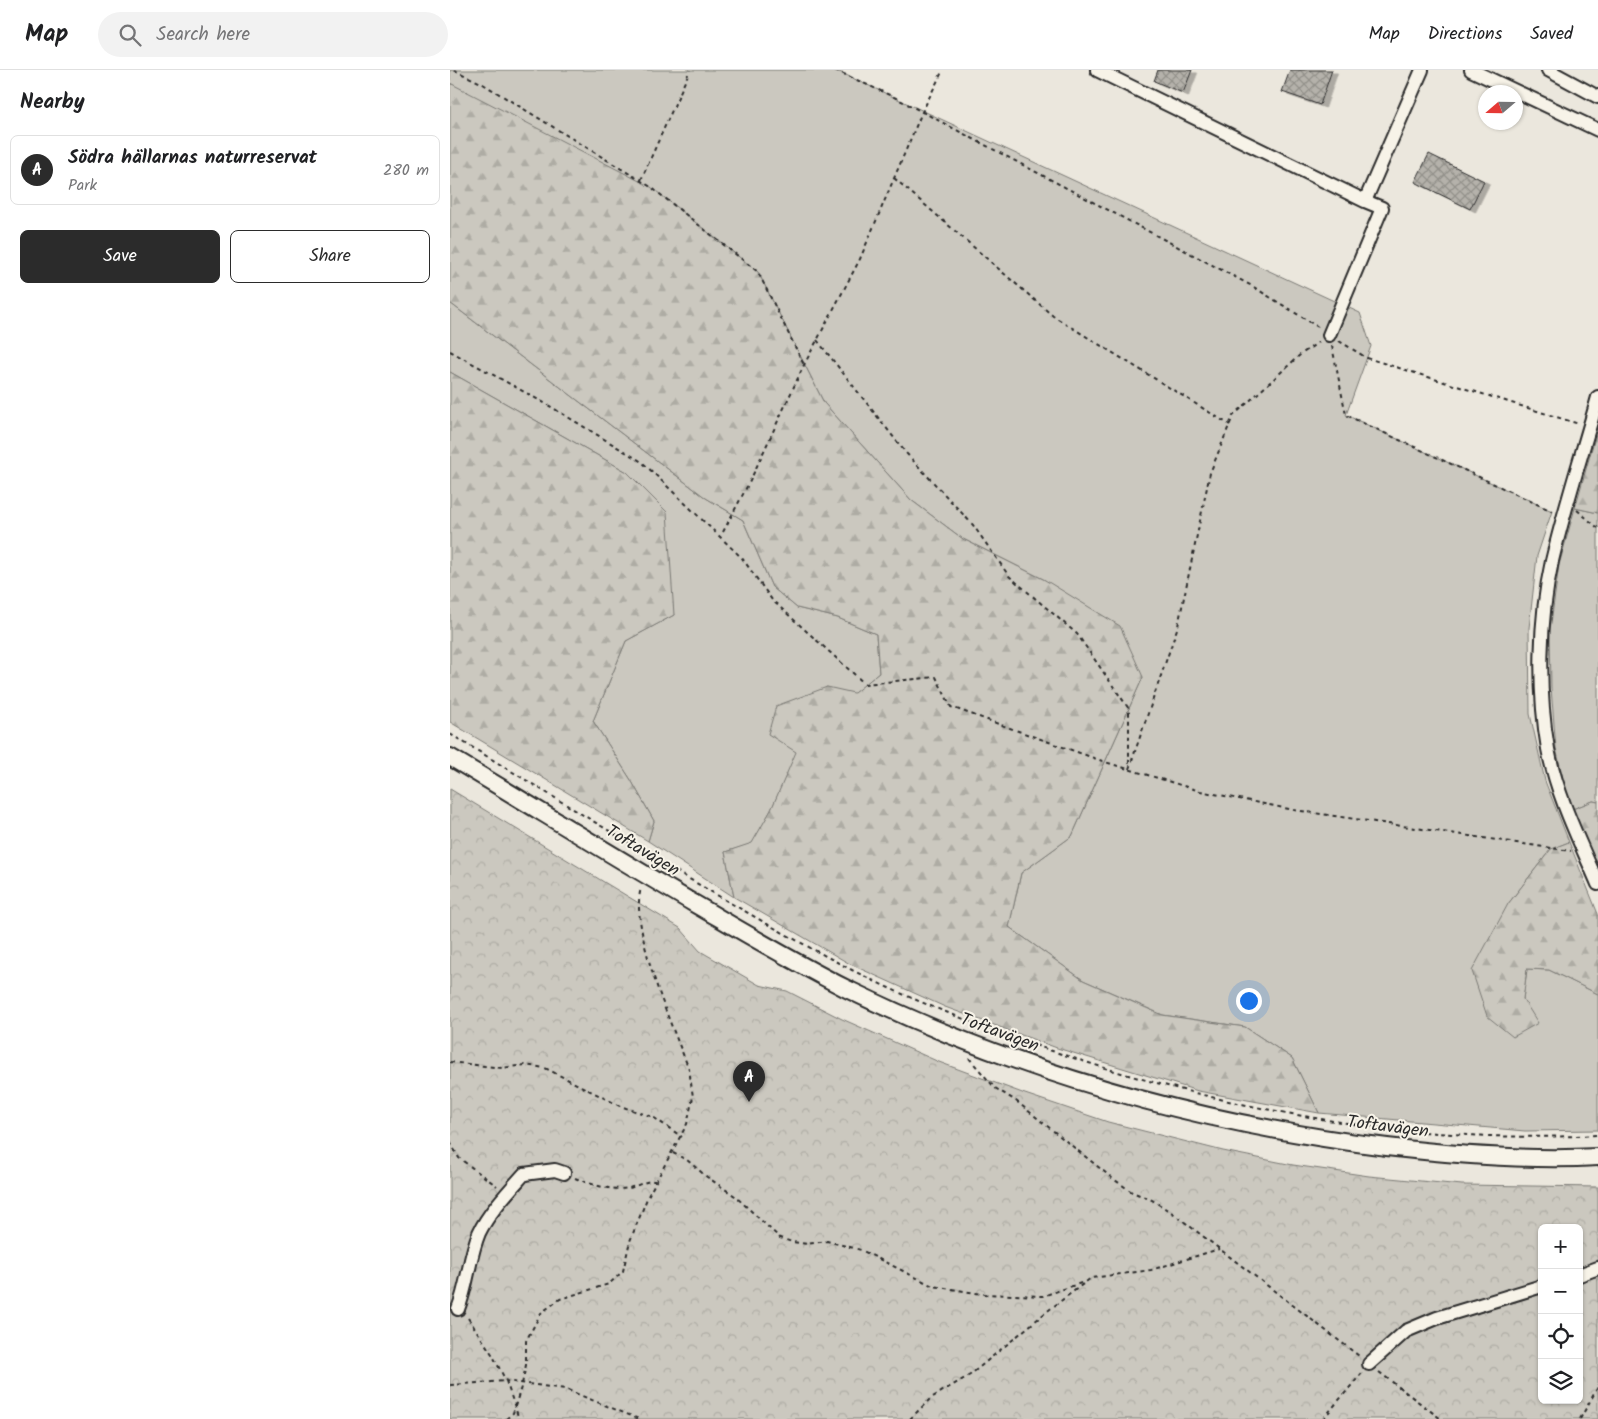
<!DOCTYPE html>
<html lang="en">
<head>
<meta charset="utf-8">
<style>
	body { margin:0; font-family:Kalam,sans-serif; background:#f2f2f2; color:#202124 }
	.controls { position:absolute; right:15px; bottom:15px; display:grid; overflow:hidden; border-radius:8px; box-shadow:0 1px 4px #0004 }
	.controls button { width:45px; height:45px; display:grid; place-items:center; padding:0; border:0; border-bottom:1px solid #e0e0e0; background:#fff; color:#202124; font:25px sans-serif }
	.compass { position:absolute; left:1028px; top:15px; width:45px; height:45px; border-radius:50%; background:#fff; box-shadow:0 1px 4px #0004; rotate:250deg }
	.you { position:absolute; left:798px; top:930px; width:18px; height:18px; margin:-12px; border:4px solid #fff; border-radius:50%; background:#1a73e8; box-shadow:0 0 0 8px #1a73e833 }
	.badge { display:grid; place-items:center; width:32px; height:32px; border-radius:50%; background:#2b2b2b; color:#fff; font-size:16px; font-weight:700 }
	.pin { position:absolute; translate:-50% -41px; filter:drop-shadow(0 1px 2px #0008) }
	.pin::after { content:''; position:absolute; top:26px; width:18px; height:15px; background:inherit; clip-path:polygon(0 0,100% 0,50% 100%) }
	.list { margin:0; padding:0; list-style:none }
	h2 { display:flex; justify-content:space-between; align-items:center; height:65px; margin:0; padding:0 20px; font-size:21px }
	h2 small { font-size:16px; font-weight:400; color:#757577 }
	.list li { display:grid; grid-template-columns:32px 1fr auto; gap:15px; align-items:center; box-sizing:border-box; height:70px; margin:0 10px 10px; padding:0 10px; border:1px solid #e0e0e0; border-radius:8px }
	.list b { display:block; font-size:19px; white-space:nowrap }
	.list p { margin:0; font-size:16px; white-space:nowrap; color:#757577 }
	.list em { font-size:16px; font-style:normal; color:#757577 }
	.actions { display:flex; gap:10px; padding:15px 20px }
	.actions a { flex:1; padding:11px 0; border:1px solid #2b2b2b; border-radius:8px; text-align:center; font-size:18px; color:#2b2b2b }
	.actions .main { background:#2b2b2b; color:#fff }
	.icon { flex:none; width:28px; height:28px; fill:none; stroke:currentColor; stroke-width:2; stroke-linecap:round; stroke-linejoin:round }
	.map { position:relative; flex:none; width:1148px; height:1349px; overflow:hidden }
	header { display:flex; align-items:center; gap:30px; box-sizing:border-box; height:70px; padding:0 25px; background:#fff; border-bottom:1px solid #e0e0e0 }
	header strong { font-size:24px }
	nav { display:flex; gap:28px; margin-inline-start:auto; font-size:18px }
	.search { width:350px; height:45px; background:#f2f2f2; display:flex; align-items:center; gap:12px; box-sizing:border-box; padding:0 18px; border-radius:28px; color:#757577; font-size:19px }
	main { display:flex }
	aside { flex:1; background:#fff }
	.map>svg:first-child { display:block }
	.grass { fill:#cbc8bf; stroke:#7b7a75 }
	.forest { fill:url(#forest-firs); stroke:#7b7a75 }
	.park { fill:url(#park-crowns); stroke:#7b7a75; fill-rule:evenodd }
	.building { fill:url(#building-cross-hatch); stroke:#2b2b2b; filter:url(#shadow) }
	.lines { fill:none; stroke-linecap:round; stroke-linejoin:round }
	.minor-casing { stroke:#2b2b2b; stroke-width:16 }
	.major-casing { stroke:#2b2b2b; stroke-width:20 }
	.path { stroke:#2b2b2b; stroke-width:2; stroke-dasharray:4 4; stroke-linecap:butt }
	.minor { stroke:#f7f3e8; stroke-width:12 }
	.major { stroke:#f7f3e8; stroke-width:16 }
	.labels { text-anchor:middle; stroke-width:4; stroke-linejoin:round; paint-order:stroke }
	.street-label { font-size:18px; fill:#2b2b2b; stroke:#f7f3e8 }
</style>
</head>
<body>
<header>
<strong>Map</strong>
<div class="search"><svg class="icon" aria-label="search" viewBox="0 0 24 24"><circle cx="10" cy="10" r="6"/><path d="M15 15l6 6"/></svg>Search here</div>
<nav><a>Map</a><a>Directions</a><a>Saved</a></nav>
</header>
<main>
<aside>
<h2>Nearby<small></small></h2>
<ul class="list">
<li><span class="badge">A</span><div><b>Södra hällarnas naturreservat</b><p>Park</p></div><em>280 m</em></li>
</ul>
<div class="actions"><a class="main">Save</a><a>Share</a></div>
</aside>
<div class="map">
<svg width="1148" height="1349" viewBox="0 0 1148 1349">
	<defs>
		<pattern id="forest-firs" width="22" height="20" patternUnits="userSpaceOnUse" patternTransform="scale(1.25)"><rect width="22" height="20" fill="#cbc8bf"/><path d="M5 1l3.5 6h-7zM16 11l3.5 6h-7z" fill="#aeaca4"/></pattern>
		<pattern id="park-crowns" width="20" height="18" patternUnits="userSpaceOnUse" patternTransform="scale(1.25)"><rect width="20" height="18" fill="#cbc8bf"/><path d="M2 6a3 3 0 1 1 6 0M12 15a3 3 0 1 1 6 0" fill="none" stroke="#aeaca4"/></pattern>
		<pattern id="building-cross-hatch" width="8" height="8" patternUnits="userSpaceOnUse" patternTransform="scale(1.25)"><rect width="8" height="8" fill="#b5b2ab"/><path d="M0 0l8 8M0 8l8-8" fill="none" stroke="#93918b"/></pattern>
		<filter id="shadow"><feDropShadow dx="5.5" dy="3" stdDeviation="0" flood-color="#0004"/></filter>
	</defs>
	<rect width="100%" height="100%" fill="#ebe7dd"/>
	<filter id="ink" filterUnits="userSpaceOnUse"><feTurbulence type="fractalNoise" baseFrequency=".02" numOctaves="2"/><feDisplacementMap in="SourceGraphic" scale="10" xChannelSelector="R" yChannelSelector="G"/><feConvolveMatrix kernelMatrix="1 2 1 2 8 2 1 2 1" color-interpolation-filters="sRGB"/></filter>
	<g filter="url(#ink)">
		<!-- grass -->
		<path class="grass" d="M 0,0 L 385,0 L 910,243 L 921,276 L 896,345 L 1102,441 L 1087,486 L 1079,558 L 1080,644 L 1095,711 L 1119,772 L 1101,779 L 1058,834 L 1073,929 L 1077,899 L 1099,900 L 1148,924 L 1148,1060 L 1075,1061 L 869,1043 L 842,988 L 795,957 L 713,945 L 633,910 L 559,857 L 571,803 L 622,766 L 693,607 L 595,510 L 513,469 L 461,430 L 374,333 L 308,202 L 0,13 Z
			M 0,233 L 256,428 L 293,450 L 322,517 L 347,538 L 388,548 L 426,564 L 429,603 L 403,624 L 376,617 L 321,740 L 302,774 L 275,782 L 284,827 L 198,771 L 204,751 L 181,710 L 143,651 L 176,571 L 224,545 L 177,402 L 0,302 Z
			M 1125,438 L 1148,443 L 1148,732 L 1143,731 L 1120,740 L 1106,678 L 1101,618 L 1100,560 L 1109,495 Z"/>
		<!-- forest -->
		<path class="forest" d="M 0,13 L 201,117 L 308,202 L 374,333 L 461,430 L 513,469 L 595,510 L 670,556 L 693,607 L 622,766 L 571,803 L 559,857 L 633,910 L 712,945 L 795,957 L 842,988 L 869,1043 L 748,1021 L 607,978 L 495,937 L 400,894 L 284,827 L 275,782 L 302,773 L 321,740 L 346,682 L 318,664 L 326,636 L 377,617 L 404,623 L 429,603 L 426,564 L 388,548 L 347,538 L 322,517 L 293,450 L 256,428 L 0,233 Z
			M 0,302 L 177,402 L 217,442 L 224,545 L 176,571 L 143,651 L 181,710 L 204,751 L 198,771 L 0,652 Z
			M 1148,357 L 1148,443 L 1125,438 Z
			M 1143,731 L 1148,732 L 1148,804 L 1120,740 Z
			M 1119,772 L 1148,844 L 1148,924 L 1099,900 L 1077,899 L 1073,929 L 1088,953 L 1063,967 L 1037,946 L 1022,901 L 1058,834 L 1101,779 Z"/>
		<!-- park -->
		<path class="park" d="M 0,719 L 230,858 L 250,881 L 309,915 L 337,921 L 392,949 L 489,992 L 575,1024 L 658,1052 L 773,1081 L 843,1095 L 919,1106 L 1012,1115 L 1148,1117 L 1148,1349 L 0,1349 ZM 1092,1158 L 1129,1158 L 1129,1330 L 1092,1330 Z"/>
		<!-- building -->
		<path class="building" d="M 708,0 L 742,0 L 733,23 L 704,11 Z
			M 840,0 L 882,0 L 870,35 L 832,22 Z
			M 979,84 L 1034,111 L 1020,139 L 965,112 Z"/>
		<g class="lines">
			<!-- minor casing -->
			<g class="minor-casing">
				<path id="minor" d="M 647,0 L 915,131 L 972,0
					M 1021,0 L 1148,60
					M 1098,0 L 1148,27
					M 879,265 L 932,138 L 915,131
					M 1148,327 C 1133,381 1115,436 1102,491 C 1089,549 1088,621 1098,679 C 1107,726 1129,770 1148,814
					M 1129,1205 L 1148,1198
					M 8,1239 C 18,1214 19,1187 29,1163 C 39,1142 59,1121 74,1104 L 105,1100 L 114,1103
					M 919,1294 L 956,1261 L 987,1248 L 1092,1216"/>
			</g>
			<!-- major casing -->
			<g class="major-casing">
				<path id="major" d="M 0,687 C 82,736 163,786 245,834 C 295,863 345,893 397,919 C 567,1002 750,1054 937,1077 C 1006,1085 1078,1091 1148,1087"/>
			</g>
			<!-- path -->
			<path class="path" d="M 4,0 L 33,14 L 201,117 L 308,202 L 354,295
				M 385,0 L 446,28 L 802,216 L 868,257
				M 444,108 L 603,246 L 780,355
				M 191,110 L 240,0
				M 367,270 L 456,383 L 523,455 L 559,506 L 627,564 L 679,639 L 679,697
				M 889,271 L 917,288 L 1129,354
				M 882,276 L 896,345 L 1102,441
				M 0,281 L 98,335 L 192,392 L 292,488 L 322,530 L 415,614 L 486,607 L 501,637 L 655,692 L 750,721 L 844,740 L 1121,781
				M 1127,440 L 1148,458
				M 273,462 L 300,411 L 354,295 L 410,189 L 472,42 L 493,0
				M 0,664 C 133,744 264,828 402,900 C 452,926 505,946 557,965 C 745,1034 947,1076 1148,1065
				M 679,699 L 728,556 L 760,403 L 783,346 L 851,284 L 869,272
				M 519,988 L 545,1018 L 566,1031 L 662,1108 L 682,1122 L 702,1130 L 724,1144 L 909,1286
				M 0,992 L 52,998 L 75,995 L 95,998 L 170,1036 L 203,1047 L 232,1067
				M 0,1072 L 9,1088 L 47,1116
				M 223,1083 L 237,1090 L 257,1107 L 285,1126 L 330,1168 L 342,1172 L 357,1174 L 377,1171 L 411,1180 L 483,1216 L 532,1224 L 593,1226 L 634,1212
				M 125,1108 C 142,1115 161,1121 179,1118 C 188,1116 196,1110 205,1111
				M 18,1248 L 42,1284 L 56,1311 L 115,1319 L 189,1349
				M 929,1302 L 991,1349
				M 0,1315 L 56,1311 L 69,1349
				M 56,1349 L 63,1343 L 72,1314 L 76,1295 L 76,1271 L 91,1243 L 110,1229 L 159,1214 L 173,1201 L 180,1171 L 198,1126 L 237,1054 L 243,1027 L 239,999 C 223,959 179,859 191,818
				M 460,1349 L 481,1328 L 520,1305 L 595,1243 L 641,1208 L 701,1200 L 769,1179
				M 873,1349 L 912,1303
				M 1130,1349 L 1148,1317"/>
			<!-- minor -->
			<use href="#minor" class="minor"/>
			<!-- major -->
			<use href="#major" class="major"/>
		</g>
	</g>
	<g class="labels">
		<!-- street labels -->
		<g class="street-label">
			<text transform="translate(193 780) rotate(31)" y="6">Toftavägen</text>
			<text transform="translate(550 962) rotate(20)" y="6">Toftavägen</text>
			<text transform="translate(938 1056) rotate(7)" y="6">Toftavägen</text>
		</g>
	</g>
</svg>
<div class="controls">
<button>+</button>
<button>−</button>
<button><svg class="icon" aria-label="locate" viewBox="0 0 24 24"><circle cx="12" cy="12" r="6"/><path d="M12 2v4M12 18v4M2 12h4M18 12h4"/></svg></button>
<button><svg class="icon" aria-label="layers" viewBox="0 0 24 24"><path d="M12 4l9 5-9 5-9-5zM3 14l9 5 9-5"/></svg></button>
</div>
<svg class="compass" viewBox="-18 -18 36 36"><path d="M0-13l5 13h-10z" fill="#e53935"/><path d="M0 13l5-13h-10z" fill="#757577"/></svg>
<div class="you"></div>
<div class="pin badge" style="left:299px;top:1032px">A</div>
</div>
</main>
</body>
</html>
